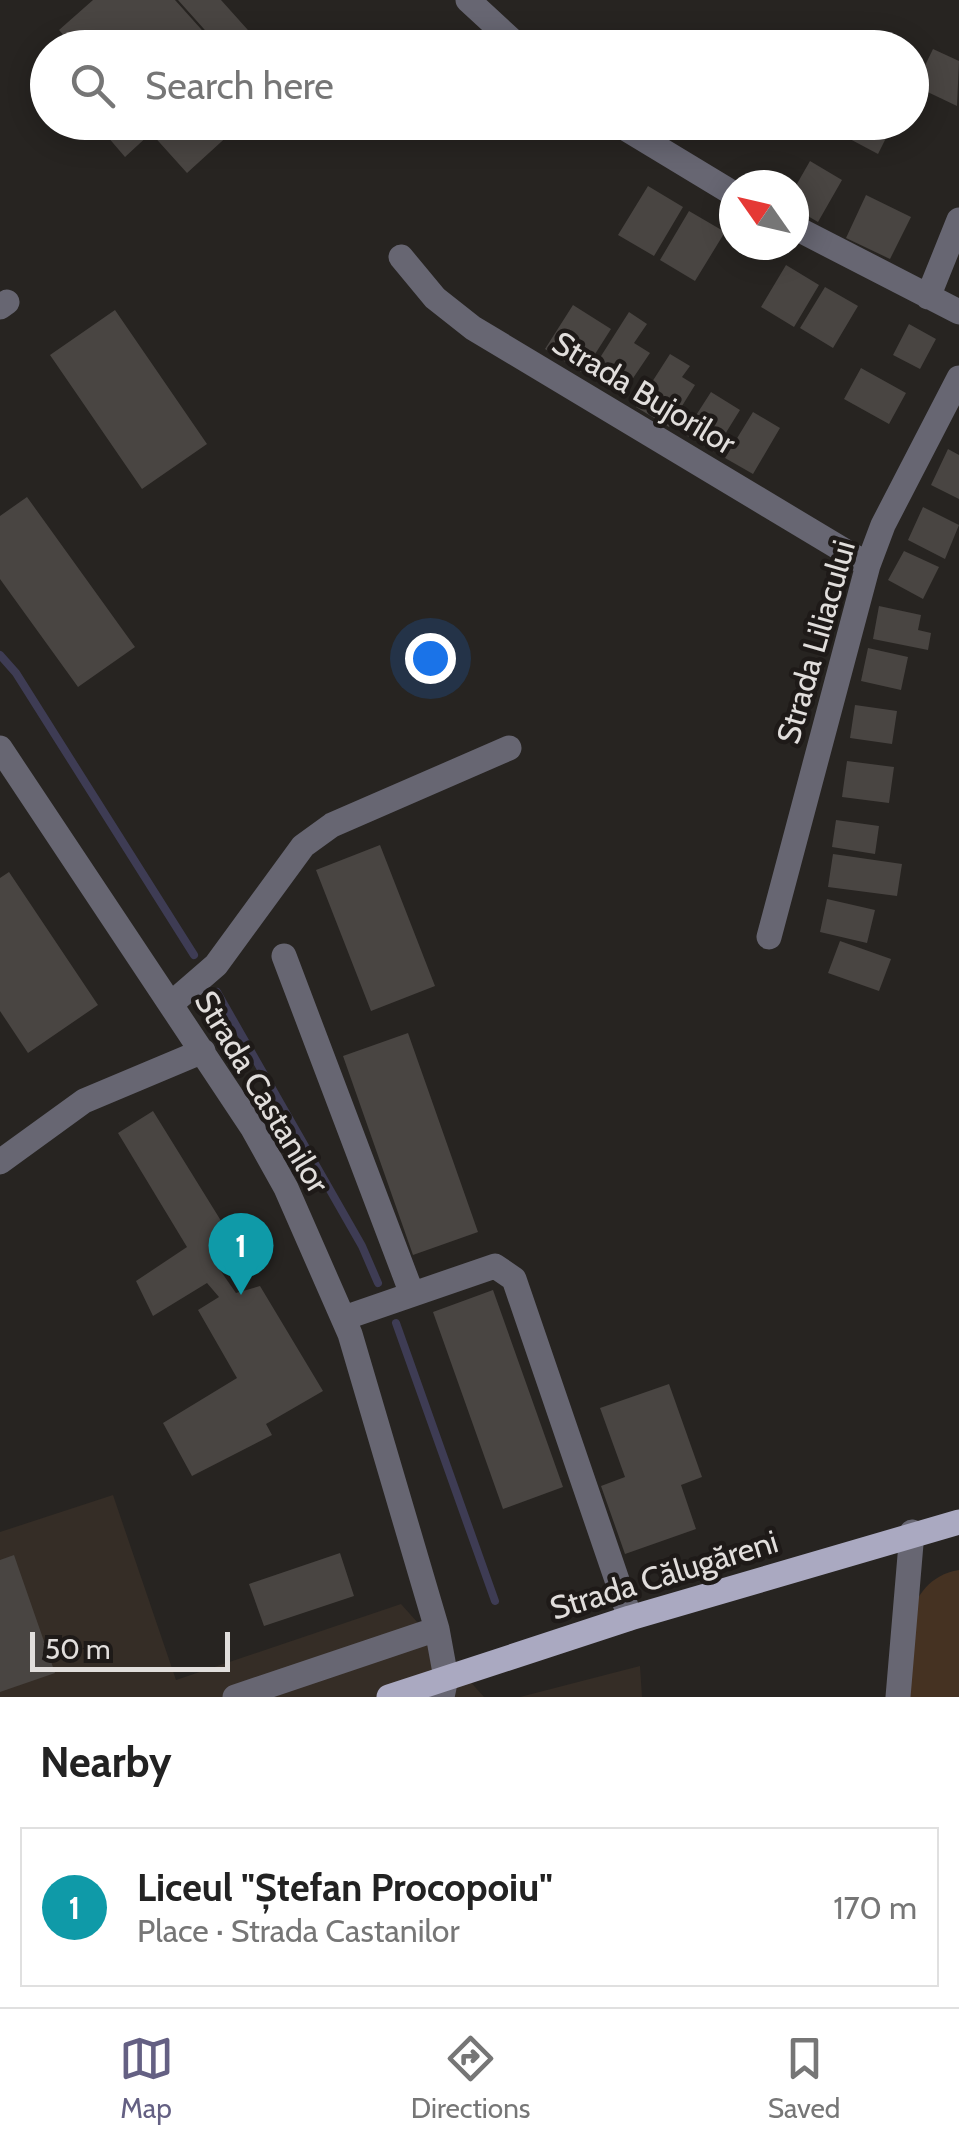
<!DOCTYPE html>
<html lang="en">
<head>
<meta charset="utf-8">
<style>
	body { margin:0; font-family:Cabin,sans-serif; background:#f6f6f6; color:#222 }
	.compass { position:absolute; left:719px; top:170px; width:90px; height:90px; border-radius:50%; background:#fff; box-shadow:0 5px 25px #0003; rotate:304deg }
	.scale { position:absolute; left:30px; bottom:25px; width:200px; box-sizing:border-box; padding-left:10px; border:5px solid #e1dedc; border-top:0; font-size:28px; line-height:35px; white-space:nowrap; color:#e1dedc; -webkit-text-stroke:8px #1e1a18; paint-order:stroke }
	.you { position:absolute; left:430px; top:658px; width:35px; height:35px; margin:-25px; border:8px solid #fff; border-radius:50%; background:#1a73e8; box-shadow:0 0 0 15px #1a73e833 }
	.badge { display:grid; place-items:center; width:65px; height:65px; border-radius:50%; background:#646083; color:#fff; font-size:32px; font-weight:700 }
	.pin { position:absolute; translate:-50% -82px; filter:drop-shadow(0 2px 5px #0008) }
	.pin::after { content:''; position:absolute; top:52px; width:35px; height:30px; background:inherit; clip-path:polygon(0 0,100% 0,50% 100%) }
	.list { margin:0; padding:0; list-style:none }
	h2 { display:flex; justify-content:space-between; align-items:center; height:130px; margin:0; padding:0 40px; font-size:42px }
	h2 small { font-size:32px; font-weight:400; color:#767676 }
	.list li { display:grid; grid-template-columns:65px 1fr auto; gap:30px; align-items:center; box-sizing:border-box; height:160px; margin:0 20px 20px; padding:0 20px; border:2px solid #e0e0e0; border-radius:0px }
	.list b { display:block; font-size:38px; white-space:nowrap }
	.list p { margin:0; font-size:32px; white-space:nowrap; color:#767676 }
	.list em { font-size:32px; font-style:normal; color:#767676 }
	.icon { flex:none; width:55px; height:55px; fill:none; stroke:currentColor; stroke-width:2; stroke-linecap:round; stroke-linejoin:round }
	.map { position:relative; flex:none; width:959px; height:1697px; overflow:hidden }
	.search { position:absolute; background:#fff; box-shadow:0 5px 25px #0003; left:30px; right:30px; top:30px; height:110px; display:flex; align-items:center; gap:25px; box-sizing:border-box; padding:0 35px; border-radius:55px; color:#767676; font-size:38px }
	.sheet { height:310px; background:#fff }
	nav { display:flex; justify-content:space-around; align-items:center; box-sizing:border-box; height:140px; border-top:2px solid #e0e0e0; background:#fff; font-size:28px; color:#767676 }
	nav a { display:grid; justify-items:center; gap:5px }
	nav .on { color:#646083 }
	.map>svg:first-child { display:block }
	.built { fill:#352d26 }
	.green { fill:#453222 }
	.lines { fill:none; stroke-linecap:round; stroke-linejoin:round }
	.stream { stroke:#3e3c54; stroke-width:8 }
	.building { fill:#494542 }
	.minor { stroke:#676672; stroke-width:25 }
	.major { stroke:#aaa9c1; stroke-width:25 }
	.labels { text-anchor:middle; stroke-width:9; stroke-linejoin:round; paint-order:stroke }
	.street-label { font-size:32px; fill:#e1dedc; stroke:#1e1a18 }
</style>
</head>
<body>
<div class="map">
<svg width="959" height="1697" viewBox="0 0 959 1697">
	<rect width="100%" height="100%" fill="#272421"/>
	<!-- built -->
	<path class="built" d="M 113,1495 L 176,1680 L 401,1604 L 484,1697 L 0,1697 L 0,1532 Z
		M 640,1666 L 642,1697 L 520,1697 Z"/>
	<!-- green -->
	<path class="green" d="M 959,1570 L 959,1697 L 900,1697 C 905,1652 900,1580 959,1570 Z"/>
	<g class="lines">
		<!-- stream -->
		<path class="stream" d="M 0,655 L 16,673 L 194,955
			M 217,992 L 362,1246 L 378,1283
			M 396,1323 L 495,1601"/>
	</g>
	<!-- building -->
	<path class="building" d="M 93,0 L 175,0 L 218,48 L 75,48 L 59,30 Z
		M 178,0 L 221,0 L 256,39 L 247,48 L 221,48 Z
		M 868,32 L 897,48 L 859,48 Z
		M 933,49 L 959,61 L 957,106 L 915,86 Z
		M 95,122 L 243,122 L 187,173 L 151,133 L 125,157 Z
		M 818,122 L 894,122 L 878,154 Z
		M 810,161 L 842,180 L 818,222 L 794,208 L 794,189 Z
		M 648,186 L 683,207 L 654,256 L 618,235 Z
		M 866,195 L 911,217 L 890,259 L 846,238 Z
		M 689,211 L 725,232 L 695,281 L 660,260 Z
		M 786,265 L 819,285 L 794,327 L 761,307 Z
		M 825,287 L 858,306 L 833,348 L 800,328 Z
		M 573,305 L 611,329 L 583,373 L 545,349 Z
		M 115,310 L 207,444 L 142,489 L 50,355 Z
		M 629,312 L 647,324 L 634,343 L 650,353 L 621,396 L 589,375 Z
		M 909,324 L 936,339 L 920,369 L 893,355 Z
		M 670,354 L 690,366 L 682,377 L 695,385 L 669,427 L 636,407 Z
		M 861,368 L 906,393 L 889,424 L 844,399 Z
		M 711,392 L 740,410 L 714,452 L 684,434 Z
		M 753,412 L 780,428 L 753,474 L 725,458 Z
		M 948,449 L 959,455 L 959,499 L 931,485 Z
		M 27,497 L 135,647 L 78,687 L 0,579 L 0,516 Z
		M 923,507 L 959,525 L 945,559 L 908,540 Z
		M 904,551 L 939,567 L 923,599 L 888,580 Z
		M 879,606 L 921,615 L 918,630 L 931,633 L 928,650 L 873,639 Z
		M 868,648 L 908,657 L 901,690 L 861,681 Z
		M 855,705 L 897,711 L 892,744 L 850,738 Z
		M 847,761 L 894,767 L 889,803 L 842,797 Z
		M 836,820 L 879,826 L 875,854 L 832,847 Z
		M 380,845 L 435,986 L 371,1011 L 316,870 Z
		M 833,854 L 902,864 L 897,896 L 828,887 Z
		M 9,872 L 98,1005 L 28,1053 L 0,1011 L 0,878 Z
		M 827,899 L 875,910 L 867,943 L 820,932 Z
		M 840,941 L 891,959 L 879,991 L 828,973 Z
		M 408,1033 L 478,1232 L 413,1255 L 343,1056 Z
		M 153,1111 L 223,1224 L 233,1225 L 246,1249 L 220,1270 L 236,1293 L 260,1286 L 323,1391 L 266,1424 L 272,1435 L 192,1476 L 163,1423 L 237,1378 L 198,1310 L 219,1297 L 207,1283 L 153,1316 L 136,1281 L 187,1247 L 118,1133 Z
		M 493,1290 L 563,1487 L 503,1509 L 433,1312 Z
		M 669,1384 L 702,1477 L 681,1485 L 696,1529 L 625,1554 L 601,1486 L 625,1477 L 600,1408 Z
		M 340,1553 L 354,1596 L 264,1626 L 249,1584 Z
		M 14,1555 L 55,1673 L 0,1692 L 0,1560 Z"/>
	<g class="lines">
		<!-- minor -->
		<path class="minor" d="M 468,0 L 520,48
			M 615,122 L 734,194
			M 794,227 L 959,312
			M 401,257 L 435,298 L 473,328 L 868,565
			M 928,297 L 959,220
			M 0,307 L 7,302
			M 0,748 L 252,1127 L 286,1188 L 350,1334 L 437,1629 L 446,1678 L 442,1697
			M 769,937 L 868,565 L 883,525 L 959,378
			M 284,956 L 412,1294
			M 171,1004 L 216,965 L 303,846 L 332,825 L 509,748
			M 0,1162 L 84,1101 L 203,1051
			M 344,1318 L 495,1266 L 514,1279 L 630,1618
			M 235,1697 L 437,1629
			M 898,1697 L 912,1532"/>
		<!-- major -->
		<path class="major" d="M 389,1697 L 630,1618 L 959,1522"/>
	</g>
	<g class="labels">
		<!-- street labels -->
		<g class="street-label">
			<text transform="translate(644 393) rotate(31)" y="11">Strada Bujorilor</text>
			<text transform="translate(816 642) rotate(-74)" y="11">Strada Liliacului</text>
			<text transform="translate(262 1092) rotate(59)" y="11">Strada Castanilor</text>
			<text transform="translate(664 1575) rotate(-17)" y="11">Strada Călugăreni</text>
		</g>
	</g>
</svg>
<svg class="compass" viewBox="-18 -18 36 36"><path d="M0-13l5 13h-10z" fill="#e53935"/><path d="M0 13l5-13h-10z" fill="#767676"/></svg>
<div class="scale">50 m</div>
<div class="you"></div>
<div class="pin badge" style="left:241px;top:1295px;background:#0f9aa8">1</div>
<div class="search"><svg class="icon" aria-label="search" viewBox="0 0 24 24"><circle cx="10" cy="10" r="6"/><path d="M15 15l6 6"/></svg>Search here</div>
</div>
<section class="sheet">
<h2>Nearby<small></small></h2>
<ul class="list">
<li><span class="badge" style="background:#0f9aa8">1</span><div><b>Liceul &quot;Ștefan Procopoiu&quot;</b><p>Place · Strada Castanilor</p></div><em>170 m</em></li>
</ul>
</section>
<nav>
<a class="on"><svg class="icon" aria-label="map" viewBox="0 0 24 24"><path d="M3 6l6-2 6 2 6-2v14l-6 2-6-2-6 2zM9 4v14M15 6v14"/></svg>Map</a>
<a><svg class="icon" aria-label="directions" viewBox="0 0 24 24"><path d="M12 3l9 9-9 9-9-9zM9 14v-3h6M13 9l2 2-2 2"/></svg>Directions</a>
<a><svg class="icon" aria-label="saved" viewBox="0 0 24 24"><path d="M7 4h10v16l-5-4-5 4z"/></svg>Saved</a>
</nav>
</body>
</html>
